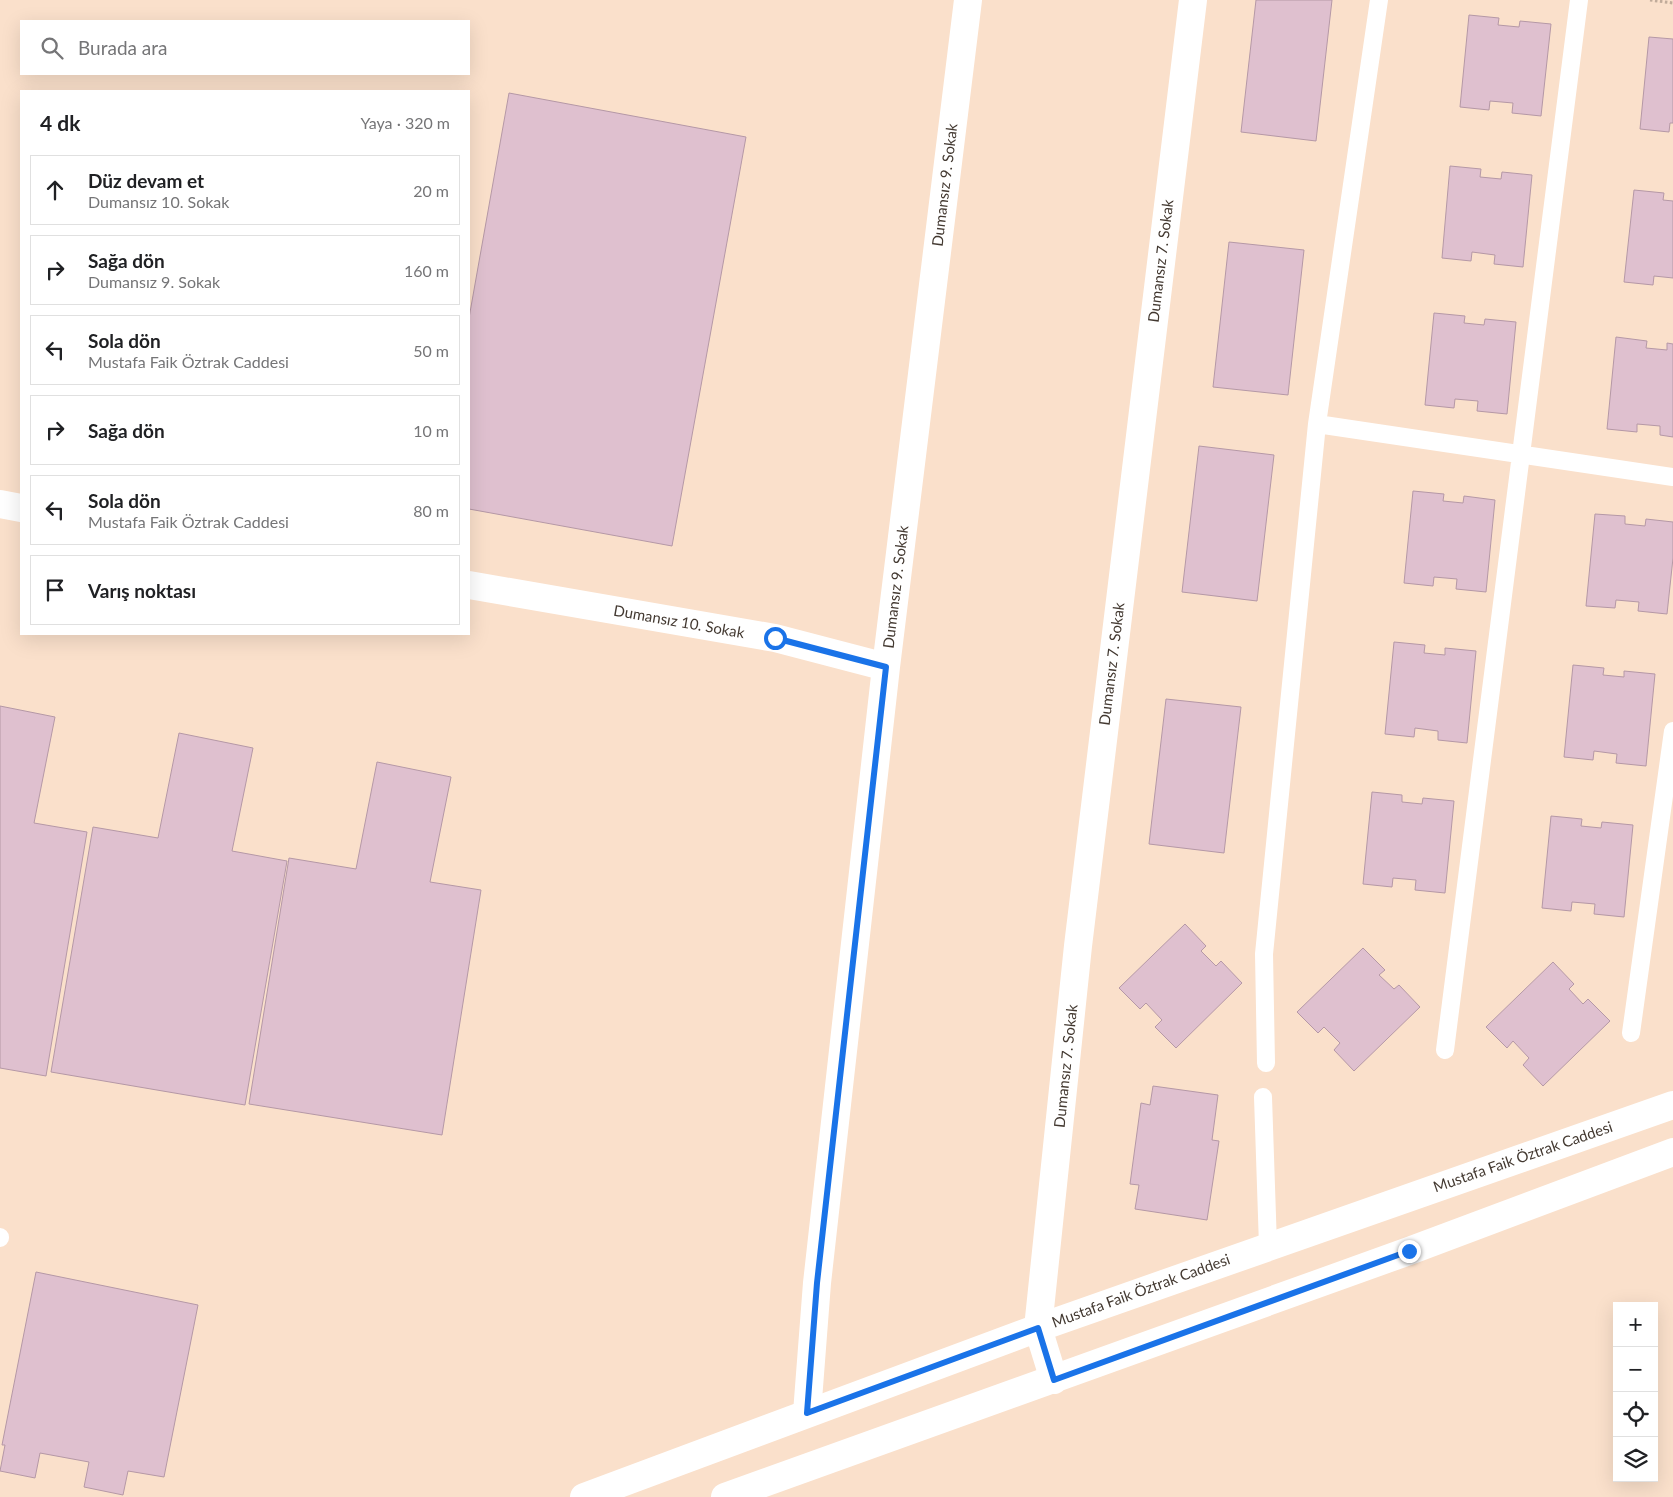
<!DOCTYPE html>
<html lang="tr">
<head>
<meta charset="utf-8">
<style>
	body { margin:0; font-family:Lato,sans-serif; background:#f6f6f6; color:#202124 }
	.controls { position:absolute; right:15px; bottom:15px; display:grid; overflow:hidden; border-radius:0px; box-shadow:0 5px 20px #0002 }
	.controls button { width:45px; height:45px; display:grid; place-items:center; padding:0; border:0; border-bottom:1px solid #e0e0e0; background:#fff; color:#202124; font:25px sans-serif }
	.stop { position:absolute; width:15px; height:15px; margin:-11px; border:4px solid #1a73e8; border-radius:50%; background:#fff }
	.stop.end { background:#1a73e8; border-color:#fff; box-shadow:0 1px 5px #0008 }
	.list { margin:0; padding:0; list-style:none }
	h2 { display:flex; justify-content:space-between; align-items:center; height:65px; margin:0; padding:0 20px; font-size:21px }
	h2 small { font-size:16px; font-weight:400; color:#757577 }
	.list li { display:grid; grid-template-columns:32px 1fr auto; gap:15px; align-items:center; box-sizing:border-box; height:70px; margin:0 10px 10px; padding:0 10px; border:1px solid #e0e0e0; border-radius:0px }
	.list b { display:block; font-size:19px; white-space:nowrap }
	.list p { margin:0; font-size:16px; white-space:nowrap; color:#757577 }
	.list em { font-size:16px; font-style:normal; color:#757577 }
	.icon { flex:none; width:28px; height:28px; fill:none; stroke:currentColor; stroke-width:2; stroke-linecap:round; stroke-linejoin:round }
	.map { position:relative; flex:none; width:1673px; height:1497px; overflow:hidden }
	.search { position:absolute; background:#fff; box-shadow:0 5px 20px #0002; left:20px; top:20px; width:450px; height:55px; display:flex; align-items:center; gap:12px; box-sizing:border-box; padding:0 18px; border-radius:0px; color:#757577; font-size:19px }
	.panel { position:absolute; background:#fff; box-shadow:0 5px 20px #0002; left:20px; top:90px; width:450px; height:545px; border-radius:0px }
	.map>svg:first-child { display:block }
	.building { fill:#dfc0cf; stroke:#b598a6 }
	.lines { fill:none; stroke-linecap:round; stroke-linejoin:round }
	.path { stroke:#c0ab9a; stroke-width:3; stroke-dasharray:2.5 2.5; stroke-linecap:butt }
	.service { stroke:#fff; stroke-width:18 }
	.minor { stroke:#fff; stroke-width:28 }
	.tertiary { stroke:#fff; stroke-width:28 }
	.route { stroke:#1a73e8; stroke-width:6 }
	.labels { text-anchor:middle; stroke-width:4.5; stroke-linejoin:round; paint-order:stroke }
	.street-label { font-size:15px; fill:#433931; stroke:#fff }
</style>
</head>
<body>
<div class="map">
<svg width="1673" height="1497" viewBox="0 0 1673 1497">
	<rect width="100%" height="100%" fill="#fae0cb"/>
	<!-- building -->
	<path class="building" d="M 1256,0 L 1332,0 L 1316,141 L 1241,132 Z
		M 1469,15 L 1499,18 L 1498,25 L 1519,27 L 1520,21 L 1551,24 L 1541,116 L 1512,113 L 1513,103 L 1490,101 L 1489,110 L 1460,107 Z
		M 1649,37 L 1673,39 L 1673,123 L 1670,123 L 1669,132 L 1640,129 Z
		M 509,93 L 746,137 L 672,546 L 469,509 L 469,318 Z
		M 1450,166 L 1481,169 L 1480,177 L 1501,179 L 1502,172 L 1532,175 L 1523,267 L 1494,264 L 1495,255 L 1472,252 L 1471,261 L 1442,258 Z
		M 1634,190 L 1664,193 L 1663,200 L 1673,201 L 1673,278 L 1654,276 L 1653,285 L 1624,282 Z
		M 1229,242 L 1304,250 L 1288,395 L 1213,387 Z
		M 1434,313 L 1465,316 L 1464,323 L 1484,325 L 1485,319 L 1516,322 L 1507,414 L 1477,411 L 1478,401 L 1455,399 L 1454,408 L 1425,405 Z
		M 1616,337 L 1647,341 L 1646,348 L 1667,350 L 1667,343 L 1673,344 L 1673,437 L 1660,435 L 1660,426 L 1637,424 L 1637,432 L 1607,429 Z
		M 1199,446 L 1274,455 L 1257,601 L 1182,592 Z
		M 1413,491 L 1444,494 L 1443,501 L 1463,503 L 1464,496 L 1495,500 L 1486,592 L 1456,589 L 1457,579 L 1434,577 L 1433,586 L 1404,583 Z
		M 1595,514 L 1625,516 L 1625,524 L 1645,526 L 1646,519 L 1673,522 L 1673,558 L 1667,614 L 1638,611 L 1639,602 L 1616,600 L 1615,608 L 1586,606 Z
		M 1394,642 L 1425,645 L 1424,653 L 1445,655 L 1445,648 L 1476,651 L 1467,743 L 1438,740 L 1438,731 L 1415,728 L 1414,737 L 1385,734 Z
		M 1573,665 L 1604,668 L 1603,675 L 1624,677 L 1624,671 L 1655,674 L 1646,766 L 1616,763 L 1617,754 L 1594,751 L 1593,760 L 1564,757 Z
		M 1166,699 L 1241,707 L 1224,853 L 1149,844 Z
		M 0,706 L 55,717 L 34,823 L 87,832 L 46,1076 L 0,1068 Z
		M 179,733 L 253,748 L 232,851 L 287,861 L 245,1105 L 51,1072 L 93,827 L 158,838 Z
		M 377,762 L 451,777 L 430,882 L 481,890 L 442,1135 L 249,1104 L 289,858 L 356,869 Z
		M 1372,792 L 1402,795 L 1402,802 L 1422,804 L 1423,798 L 1454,801 L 1445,893 L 1415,890 L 1416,880 L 1393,878 L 1392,887 L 1363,884 Z
		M 1551,816 L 1582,819 L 1581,826 L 1601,828 L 1602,822 L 1633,825 L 1624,917 L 1594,914 L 1595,904 L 1572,902 L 1571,911 L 1542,908 Z
		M 1185,924 L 1206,946 L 1201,951 L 1216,966 L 1221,961 L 1242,983 L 1176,1048 L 1155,1027 L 1162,1020 L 1146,1003 L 1140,1009 L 1119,988 Z
		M 1363,948 L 1385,970 L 1379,975 L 1394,989 L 1399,985 L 1420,1007 L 1354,1071 L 1334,1050 L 1340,1043 L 1324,1027 L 1318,1033 L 1297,1012 Z
		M 1553,962 L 1574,984 L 1569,989 L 1583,1004 L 1588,999 L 1610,1021 L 1543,1086 L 1523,1065 L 1529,1058 L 1513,1041 L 1507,1048 L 1486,1027 Z
		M 1153,1086 L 1218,1095 L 1212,1140 L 1219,1141 L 1207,1220 L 1135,1209 L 1139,1185 L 1130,1184 L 1141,1103 L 1150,1105 Z
		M 36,1272 L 198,1305 L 164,1477 L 128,1471 L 123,1495 L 84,1487 L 89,1462 L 40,1453 L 35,1478 L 0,1471 L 5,1445 L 2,1445 Z"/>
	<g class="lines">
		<!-- path -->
		<path class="path" d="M 1650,0 L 1673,3"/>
		<!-- service -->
		<path class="service" d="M 1317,424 L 1673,477
			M 1631,1033 L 1673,731
			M 1445,1050 L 1579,0
			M 1266,1063 L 1264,954 L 1317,424 L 1379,0
			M 1263,1097 L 1268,1246
			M 0,1238 L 0,1237"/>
		<!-- minor -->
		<path class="minor" d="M 0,504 L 21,508
			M 469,585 L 775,638 L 886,667
			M 1038,1328 L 1078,946 L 1193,0
			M 807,1413 L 817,1283 L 886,667 L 968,0"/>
		<!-- tertiary -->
		<path class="tertiary" d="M 1038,1328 L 1054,1380
			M 584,1497 L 1038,1328 L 1673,1105
			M 725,1497 L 1409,1251 L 1673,1152"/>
	</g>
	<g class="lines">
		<!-- route -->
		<path class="route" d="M 775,638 L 886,667 L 817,1283 L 807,1413 L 1038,1328 L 1054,1380 L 1409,1251"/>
	</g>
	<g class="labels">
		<!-- street labels -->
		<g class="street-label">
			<text transform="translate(945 185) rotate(-83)" y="5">Dumansız 9. Sokak</text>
			<text transform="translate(1161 261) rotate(-83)" y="5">Dumansız 7. Sokak</text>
			<text transform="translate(896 587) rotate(-83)" y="5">Dumansız 9. Sokak</text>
			<text transform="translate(679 622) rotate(10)" y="5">Dumansız 10. Sokak</text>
			<text transform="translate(1112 664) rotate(-83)" y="5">Dumansız 7. Sokak</text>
			<text transform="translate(1066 1066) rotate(-84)" y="5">Dumansız 7. Sokak</text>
			<text transform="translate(1523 1157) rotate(-19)" y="5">Mustafa Faik Öztrak Caddesi</text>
			<text transform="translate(1141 1291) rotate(-20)" y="5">Mustafa Faik Öztrak Caddesi</text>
		</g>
	</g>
</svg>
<div class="controls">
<button>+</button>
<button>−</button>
<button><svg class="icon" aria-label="locate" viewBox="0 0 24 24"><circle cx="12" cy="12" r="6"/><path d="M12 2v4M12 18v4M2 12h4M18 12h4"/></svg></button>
<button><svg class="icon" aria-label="layers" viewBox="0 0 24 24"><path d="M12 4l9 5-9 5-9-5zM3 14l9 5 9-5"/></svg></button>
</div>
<div class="stop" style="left:775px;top:638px"></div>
<div class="stop end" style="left:1409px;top:1251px"></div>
<div class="search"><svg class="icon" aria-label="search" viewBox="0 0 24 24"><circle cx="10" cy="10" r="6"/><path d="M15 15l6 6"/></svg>Burada ara</div>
<section class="panel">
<h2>4 dk<small>Yaya · 320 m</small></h2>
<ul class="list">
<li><svg class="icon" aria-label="ahead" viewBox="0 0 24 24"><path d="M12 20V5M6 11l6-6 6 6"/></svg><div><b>Düz devam et</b><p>Dumansız 10. Sokak</p></div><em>20 m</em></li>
<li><svg class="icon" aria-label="right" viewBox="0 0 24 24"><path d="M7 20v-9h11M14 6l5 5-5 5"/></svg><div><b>Sağa dön</b><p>Dumansız 9. Sokak</p></div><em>160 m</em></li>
<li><svg class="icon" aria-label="left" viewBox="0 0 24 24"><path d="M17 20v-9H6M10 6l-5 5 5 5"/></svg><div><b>Sola dön</b><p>Mustafa Faik Öztrak Caddesi</p></div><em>50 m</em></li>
<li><svg class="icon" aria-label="right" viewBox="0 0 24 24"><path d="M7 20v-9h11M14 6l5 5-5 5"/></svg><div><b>Sağa dön</b></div><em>10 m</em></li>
<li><svg class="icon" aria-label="left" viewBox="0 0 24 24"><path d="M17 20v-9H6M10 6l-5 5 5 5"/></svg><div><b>Sola dön</b><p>Mustafa Faik Öztrak Caddesi</p></div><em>80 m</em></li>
<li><svg class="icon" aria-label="arrive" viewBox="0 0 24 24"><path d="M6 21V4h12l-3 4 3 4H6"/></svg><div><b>Varış noktası</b></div></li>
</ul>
</section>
</div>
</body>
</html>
